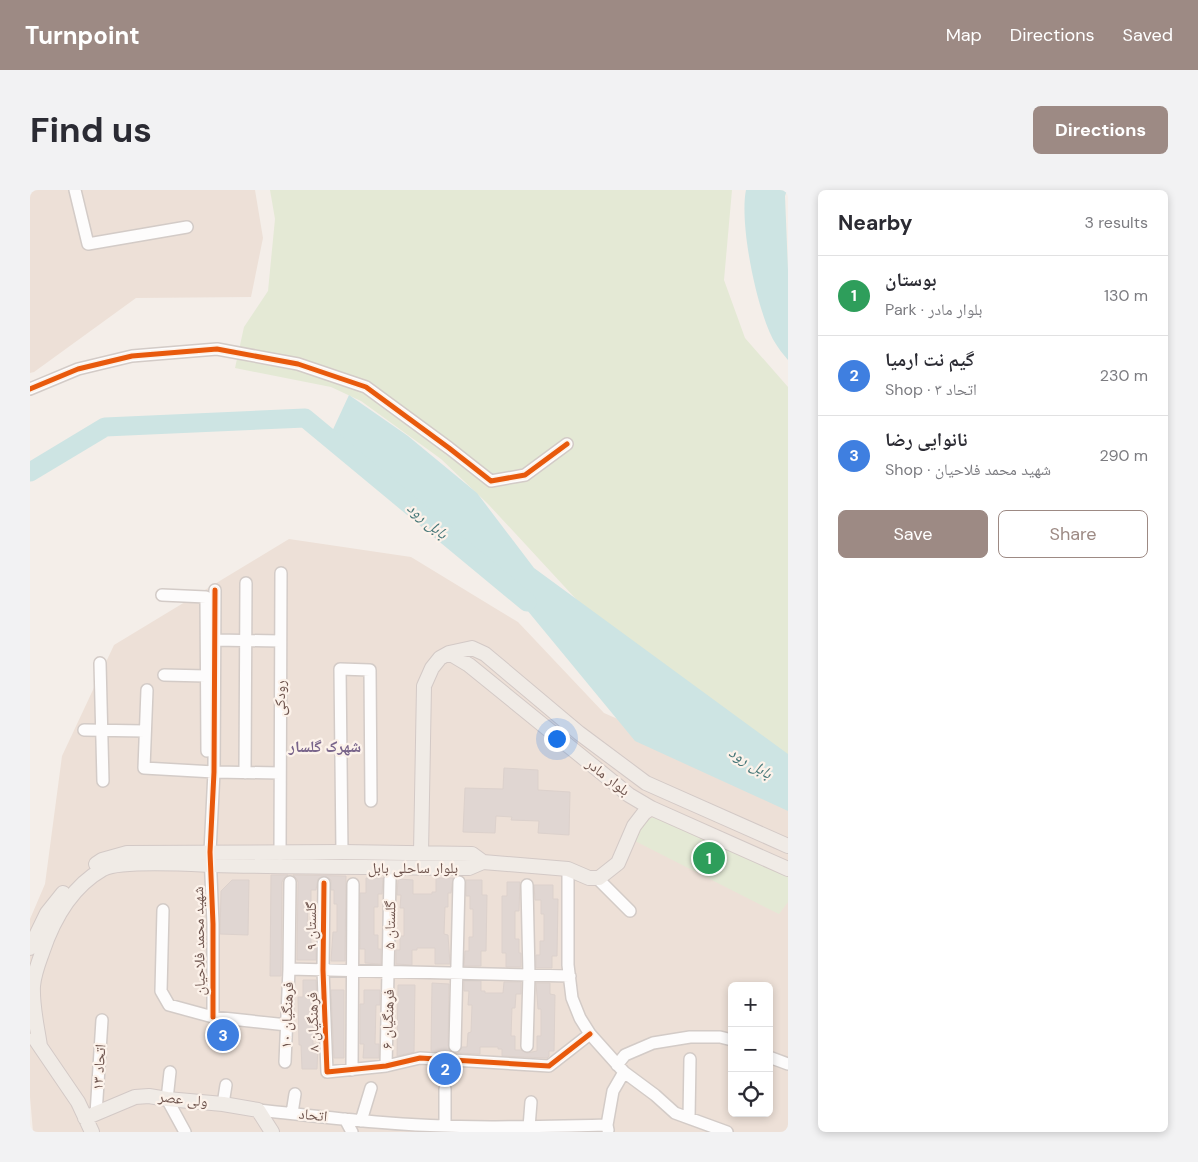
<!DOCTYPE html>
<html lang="en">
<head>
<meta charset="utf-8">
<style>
	body { margin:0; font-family:"DM Sans","Noto Naskh Arabic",sans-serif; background:#f2f2f3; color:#2b2b33 }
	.controls { position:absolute; right:15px; bottom:15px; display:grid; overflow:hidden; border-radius:8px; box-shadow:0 2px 8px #0003 }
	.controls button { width:45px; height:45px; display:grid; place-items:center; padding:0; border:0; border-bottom:1px solid #e1e1e2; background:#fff; color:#2b2b33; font:25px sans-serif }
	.you { position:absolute; left:526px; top:548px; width:18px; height:18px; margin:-12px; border:4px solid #fff; border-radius:50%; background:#1a73e8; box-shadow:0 0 0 8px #1a73e833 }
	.badge { display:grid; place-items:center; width:32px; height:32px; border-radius:50%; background:#9d8a84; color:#fff; font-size:16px; font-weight:700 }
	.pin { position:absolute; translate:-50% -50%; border:2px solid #fff; box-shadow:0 1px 5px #0006 }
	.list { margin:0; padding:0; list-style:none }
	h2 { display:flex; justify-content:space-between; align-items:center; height:65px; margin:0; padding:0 20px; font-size:21px }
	h2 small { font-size:16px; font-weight:400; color:#7c7c81 }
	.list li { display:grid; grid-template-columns:32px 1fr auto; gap:15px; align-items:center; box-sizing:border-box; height:80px; padding:0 20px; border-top:1px solid #e1e1e2 }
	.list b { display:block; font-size:19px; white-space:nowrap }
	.list p { margin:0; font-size:16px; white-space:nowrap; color:#7c7c81 }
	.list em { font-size:16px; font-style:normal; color:#7c7c81 }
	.actions { display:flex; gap:10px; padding:15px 20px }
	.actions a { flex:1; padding:11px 0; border:1px solid #9d8a84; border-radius:8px; text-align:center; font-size:18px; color:#9d8a84 }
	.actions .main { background:#9d8a84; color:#fff }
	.icon { flex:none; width:28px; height:28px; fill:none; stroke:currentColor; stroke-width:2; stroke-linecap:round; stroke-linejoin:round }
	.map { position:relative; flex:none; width:758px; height:942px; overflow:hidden; border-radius:8px }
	header { display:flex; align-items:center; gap:30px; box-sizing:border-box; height:70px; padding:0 25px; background:#9d8a84; color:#fff }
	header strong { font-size:24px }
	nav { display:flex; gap:28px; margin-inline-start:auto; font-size:18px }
	.intro { display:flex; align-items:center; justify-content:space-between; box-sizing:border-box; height:120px; padding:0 30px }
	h1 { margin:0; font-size:35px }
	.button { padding:12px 22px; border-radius:8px; background:#9d8a84; color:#fff; font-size:18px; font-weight:700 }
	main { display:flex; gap:30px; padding:0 30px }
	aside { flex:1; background:#fff; border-radius:8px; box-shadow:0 2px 8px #0003 }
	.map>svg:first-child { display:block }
	.residential { fill:#ede0d7; fill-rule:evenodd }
	.green { fill:#e4e9d5 }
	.water { fill:#cde4e3 }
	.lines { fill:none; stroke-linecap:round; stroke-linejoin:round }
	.river { stroke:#cde4e3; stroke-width:19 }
	.building { fill:#e0d6d2; stroke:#dcd1cc }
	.minor-casing { stroke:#d3cbc7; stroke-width:14 }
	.major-casing { stroke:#d3c9c6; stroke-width:16 }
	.minor { stroke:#fdfcfc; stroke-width:11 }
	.major { stroke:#f0ebe6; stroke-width:14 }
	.cycleway-casing { stroke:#fcf2ea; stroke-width:8 }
	.cycleway { stroke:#e8590c; stroke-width:5 }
	.labels { text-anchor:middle; stroke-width:4.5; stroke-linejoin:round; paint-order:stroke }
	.street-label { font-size:15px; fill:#6e544d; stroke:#fcf2ea }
	.water-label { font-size:16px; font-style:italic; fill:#477778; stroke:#fcf2ea }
	.neighbourhood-label { font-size:16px; font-weight:bold; fill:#79658b; stroke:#fcf2ea }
</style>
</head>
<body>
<header>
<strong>Turnpoint</strong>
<nav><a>Map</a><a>Directions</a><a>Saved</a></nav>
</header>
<div class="intro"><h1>Find us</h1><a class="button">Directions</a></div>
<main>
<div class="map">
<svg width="758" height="942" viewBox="0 0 758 942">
	<rect width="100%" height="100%" fill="#f4eee9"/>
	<!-- residential -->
	<path class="residential" d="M 0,0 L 225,0 L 233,48 L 221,107 L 106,108 L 4,182 L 0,183 Z
		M 259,349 L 381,367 L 488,432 L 574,523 L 645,554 L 758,607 L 758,942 L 3,942 L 0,907 L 0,729 L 15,694 L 32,566 L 84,455 ZM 702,796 L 739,796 L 739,923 L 702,923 Z"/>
	<!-- green -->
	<path class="green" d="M 240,0 L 702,0 L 694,90 L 715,148 L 758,197 L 758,565 L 570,435 L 458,314 L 411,269 L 331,211 L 301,197 L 205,178 L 214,137 L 238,101 L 245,29 Z
		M 625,626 L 758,686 L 758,712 L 749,724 L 605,651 L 614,632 Z"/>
	<!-- water -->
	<path class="water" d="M 716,0 L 757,0 L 755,6 L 758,80 L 758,170 C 753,164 748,158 744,151 C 727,121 709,34 716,0 Z
		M 319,205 L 378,246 L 447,303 L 504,378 L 758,564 L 758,621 L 605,551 L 478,397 L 299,248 Z"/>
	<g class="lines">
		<!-- river -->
		<path class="river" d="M 0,282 L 75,237 L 275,228 L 497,412"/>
	</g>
	<!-- building -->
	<path class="building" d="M 474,578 L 508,580 L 508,600 L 540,602 L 539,645 L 508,643 L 509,631 L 481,630 L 482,627 L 466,626 L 465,643 L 433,642 L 435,598 L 473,599 Z
		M 241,685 L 258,685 L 254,688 L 252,692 L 251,786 L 240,786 Z
		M 263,685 L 316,686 L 315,771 L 301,771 L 303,742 L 307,742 L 307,714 L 304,714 L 304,700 L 301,700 L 301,690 L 295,686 L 288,689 L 286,700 L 281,700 L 281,713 L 278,713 L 277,741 L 281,741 L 281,755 L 286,755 L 286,770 L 267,770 L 268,692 L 266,688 Z
		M 336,688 L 353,688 L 352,704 L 348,704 L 348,717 L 344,717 L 344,745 L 348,745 L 348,759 L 351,759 L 351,774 L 335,773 L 335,759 L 330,759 L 330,703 L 336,703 Z
		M 406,688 L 423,688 L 421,703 L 418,703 L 418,717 L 415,717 L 414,744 L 418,745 L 420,774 L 405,774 L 405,758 L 387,758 L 387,760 L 382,760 L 382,775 L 366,774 L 366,760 L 370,760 L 370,746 L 374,746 L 374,718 L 370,718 L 371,705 L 367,705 L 368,689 L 383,690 L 383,704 L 402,704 L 402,702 L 406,702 Z
		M 202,690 L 219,690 L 218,745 L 190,744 L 191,701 Z
		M 436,690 L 452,690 L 452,705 L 457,705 L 456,761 L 451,761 L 451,776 L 434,776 L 435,761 L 439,761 L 439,747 L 443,747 L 443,719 L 440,719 L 440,706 L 436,706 Z
		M 477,692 L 490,692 L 489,721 L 485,721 L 485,749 L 489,749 L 489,763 L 491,763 L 491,777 L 476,777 L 476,763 L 472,763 L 472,706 L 477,706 Z
		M 504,695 L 523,695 L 523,709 L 528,709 L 527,766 L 522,766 L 522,778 L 506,778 L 506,765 L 510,765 L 510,751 L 514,751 L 514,724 L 511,724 L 511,710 L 505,710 Z
		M 273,790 L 286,790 L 287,815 L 283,815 L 283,854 L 288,854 L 287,879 L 272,879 L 271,855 L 269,855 L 268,807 L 273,807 Z
		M 434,791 L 451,791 L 451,801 L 455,801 L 455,803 L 473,803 L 474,792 L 491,792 L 491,804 L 486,804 L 485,818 L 482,818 L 481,846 L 485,846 L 485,860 L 491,860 L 497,863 L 507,861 L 507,846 L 511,846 L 511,819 L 508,819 L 506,793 L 520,793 L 520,804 L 525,805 L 524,861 L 519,861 L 519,866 L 517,868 L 472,866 L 472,859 L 468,859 L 468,857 L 450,857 L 450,864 L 428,863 L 432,857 L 437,857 L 438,843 L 441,842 L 442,815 L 438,815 L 439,801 L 434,801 Z
		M 402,793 L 419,794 L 418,856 L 421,862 L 401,861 Z
		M 368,795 L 385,795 L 384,862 L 367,866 Z
		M 301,800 L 314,800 L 314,868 L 304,868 Z
		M 334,800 L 350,800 L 350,815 L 346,815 L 345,854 L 349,854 L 349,868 L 333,868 L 334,854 L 330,854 L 330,814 L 334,814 Z"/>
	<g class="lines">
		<!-- minor casing -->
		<g class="minor-casing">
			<path id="minor" d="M 45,0 L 58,54 L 157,37
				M 0,199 L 48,179 L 102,166 L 187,159 L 268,174 L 336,197 L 419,258 L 461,291 L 495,285 L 537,254
				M 132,405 L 176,407 L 177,561
				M 185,450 L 250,451
				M 70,473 L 73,591
				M 134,485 L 176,486
				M 117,500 L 114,578 L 184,582 L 250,583
				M 54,540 L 115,541
				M 215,583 L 216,393
				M 312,662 L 310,479 L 340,480 L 341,611
				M 250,664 L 251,383
				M 538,679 L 538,775 L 542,808 L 550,828 L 560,844 L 594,882 L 625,905 L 645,923 L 697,942
				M 567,688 L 600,721
				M 294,693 L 293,780 L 297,882 L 356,876 L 390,868 L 519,876 L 560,844
				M 133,720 L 131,801 L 139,815 L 183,827 L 257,835
				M 259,779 L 540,786
				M 183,827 L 183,734 L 180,662 L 184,582 L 185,400
				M 425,856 L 429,692
				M 497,856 L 499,785 L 497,695
				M 739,867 L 758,874
				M 255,872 L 259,779 L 260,692
				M 587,875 L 595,865 L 623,853 L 660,847 L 690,847 L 702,850
				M 356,876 L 360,689
				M 322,880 L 323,694
				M 140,882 L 137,909 L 155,942
				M 193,914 L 196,895
				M 228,920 C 267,924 306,929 346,932 C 422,939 500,937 577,935
				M 262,923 L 265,904
				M 66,924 L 72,830
				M 659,928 L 660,869
				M 315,929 L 322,942
				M 331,931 L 341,898
				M 415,935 L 415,899
				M 499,937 L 501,912
				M 578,940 L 577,935 L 583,901 L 594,882"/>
		</g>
		<!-- major casing -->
		<g class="major-casing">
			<path id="major" d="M 419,463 L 439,475 L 599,605 L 621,618 L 758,679
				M 391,663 L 394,496 L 402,478 L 410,468 L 419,463 L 442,458 L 455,464 L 549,543 L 616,593 L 758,656
				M 66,674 L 72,670 L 97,663 L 312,662 L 442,664 L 453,672
				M 0,758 L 17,723 L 33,703
				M 5,849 L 48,912 L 62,942
				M 10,856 C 7,836 2,816 3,796 C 4,784 8,774 12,763 C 23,730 41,697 73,679 C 90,670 159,674 182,675 C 267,677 353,677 439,678 L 453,672 L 538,679 L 559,688 L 569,688 L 588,673 L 604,636 L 614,623 L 621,618
				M 55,928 L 105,907 L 119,906 L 137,909 L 193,914 L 228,920 L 242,942"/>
		</g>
		<!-- minor -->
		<use href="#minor" class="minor"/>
		<!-- major -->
		<use href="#major" class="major"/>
		<!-- cycleway casing -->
		<g class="cycleway-casing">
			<path id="cycleway" d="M 0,199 L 48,179 L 102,166 L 187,159 L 268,174 L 336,197 L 419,258 L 461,291 L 495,285 L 537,254
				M 294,693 L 293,780 L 297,882 L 356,876 L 390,868 L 519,876 L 560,844
				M 183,827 L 183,734 L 180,662 L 184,582 L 185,400"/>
		</g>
		<!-- cycleway -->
		<use href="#cycleway" class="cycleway"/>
	</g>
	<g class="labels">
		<!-- street labels -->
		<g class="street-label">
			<text transform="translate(250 508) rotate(-90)" y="5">رودکی</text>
			<text transform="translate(578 587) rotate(38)" y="5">بلوار مادر</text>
			<text x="383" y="683">بلوار ساحلی بابل</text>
			<text transform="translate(360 735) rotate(-89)" y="5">گلستان ۵</text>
			<text transform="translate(281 736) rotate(-90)" y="5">گلستان ۹</text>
			<text transform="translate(169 751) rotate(-91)" y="5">شهید محمد فلاحیان</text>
			<text transform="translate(257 825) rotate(-88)" y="5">فرهنگیان ۱۰</text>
			<text transform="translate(358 829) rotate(-88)" y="5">فرهنگیان ۶</text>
			<text transform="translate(283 832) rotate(-92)" y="5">فرهنگیان ۸</text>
			<text transform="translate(69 877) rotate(-86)" y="5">اتحاد ۱۳</text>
			<text transform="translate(153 909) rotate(6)" y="5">ولی عصر</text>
			<text transform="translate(283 925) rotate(6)" y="5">اتحاد</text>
		</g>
		<!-- water labels -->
		<g class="water-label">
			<text transform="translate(398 330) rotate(40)" y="6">بابل رود</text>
			<text transform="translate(721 572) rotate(31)" y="6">بابل رود</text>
		</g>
		<!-- neighbourhood labels -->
		<g class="neighbourhood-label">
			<text x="295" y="562">شهرک گلسار</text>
		</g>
	</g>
</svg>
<div class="controls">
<button>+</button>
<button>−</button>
<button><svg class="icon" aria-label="locate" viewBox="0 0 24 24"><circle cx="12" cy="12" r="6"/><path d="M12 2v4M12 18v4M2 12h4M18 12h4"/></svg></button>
</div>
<div class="you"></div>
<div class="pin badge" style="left:679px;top:668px;background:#2e9e5b">1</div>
<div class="pin badge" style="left:415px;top:879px;background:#3f7fe0">2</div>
<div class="pin badge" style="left:193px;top:845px;background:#3f7fe0">3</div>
</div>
<aside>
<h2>Nearby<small>3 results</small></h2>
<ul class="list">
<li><span class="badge" style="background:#2e9e5b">1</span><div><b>بوستان</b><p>Park · بلوار مادر</p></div><em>130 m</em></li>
<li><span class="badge" style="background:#3f7fe0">2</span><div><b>گیم نت ارمیا</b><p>Shop · اتحاد ۳</p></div><em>230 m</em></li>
<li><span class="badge" style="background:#3f7fe0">3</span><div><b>نانوایی رضا</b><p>Shop · شهید محمد فلاحیان</p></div><em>290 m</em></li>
</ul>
<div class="actions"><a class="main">Save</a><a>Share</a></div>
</aside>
</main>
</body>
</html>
